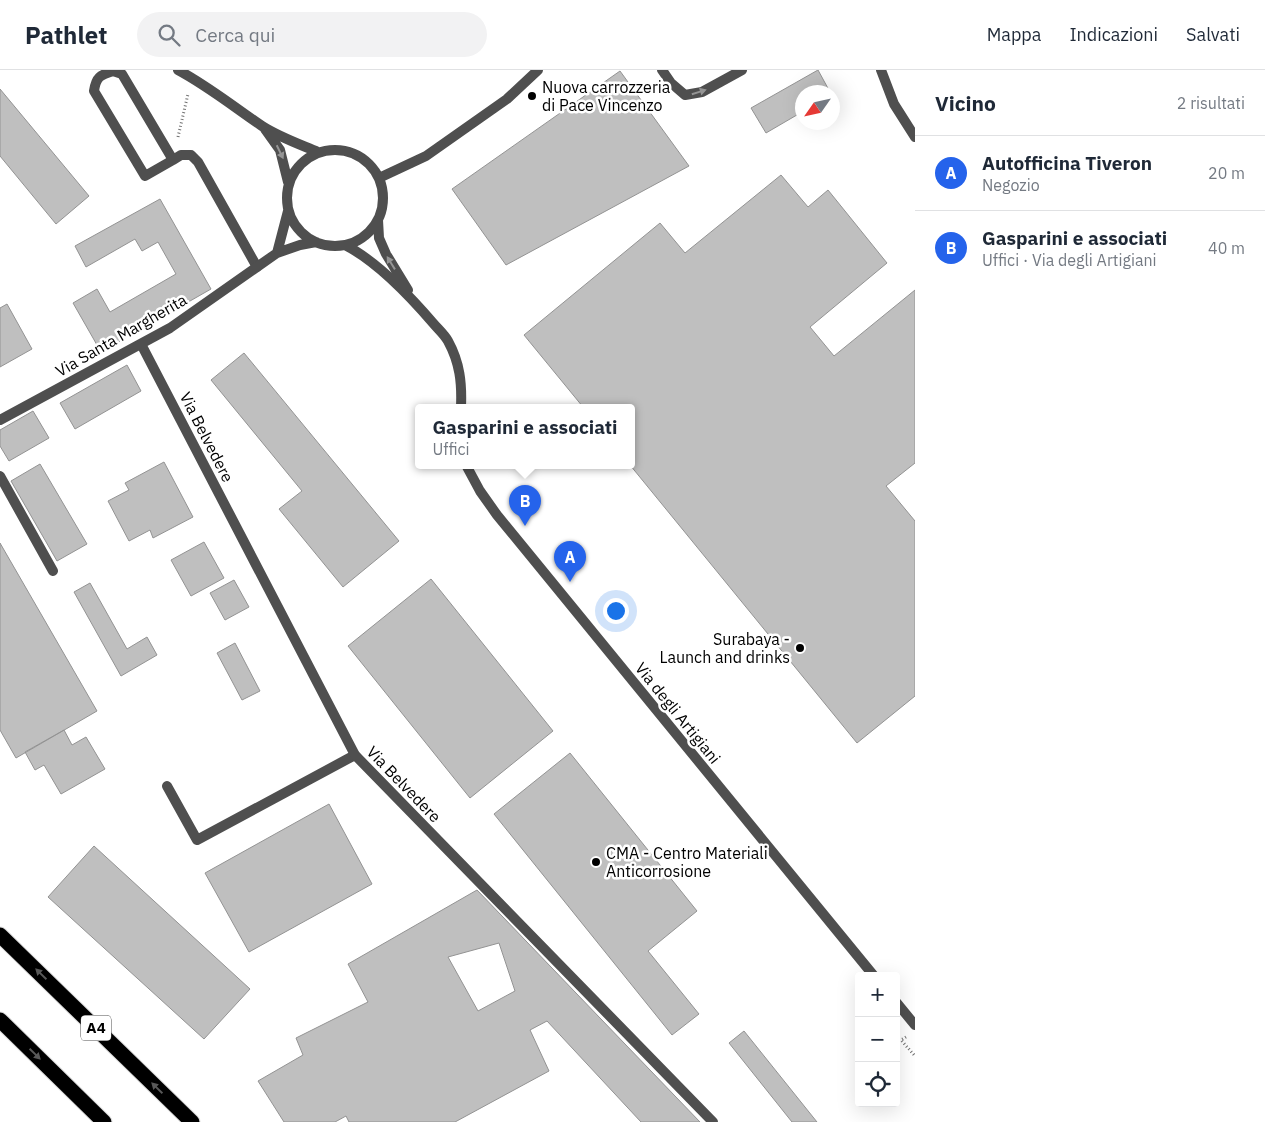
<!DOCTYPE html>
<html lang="it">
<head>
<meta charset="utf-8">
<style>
	body { margin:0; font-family:"IBM Plex Sans",sans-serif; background:#f2f2f3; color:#1f2937 }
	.controls { position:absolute; right:15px; bottom:15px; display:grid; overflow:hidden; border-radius:5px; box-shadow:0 5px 20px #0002 }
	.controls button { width:45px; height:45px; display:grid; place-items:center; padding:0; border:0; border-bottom:1px solid #e0e1e3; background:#fff; color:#1f2937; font:25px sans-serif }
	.compass { position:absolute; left:795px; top:15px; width:45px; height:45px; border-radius:50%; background:#fff; box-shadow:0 5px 20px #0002; rotate:236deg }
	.you { position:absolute; left:615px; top:540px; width:18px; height:18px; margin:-12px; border:4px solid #fff; border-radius:50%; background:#1a73e8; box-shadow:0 0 0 8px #1a73e833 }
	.badge { display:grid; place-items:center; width:32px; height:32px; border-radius:50%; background:#2563eb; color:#fff; font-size:16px; font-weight:700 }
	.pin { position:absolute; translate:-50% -41px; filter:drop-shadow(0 1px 2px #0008) }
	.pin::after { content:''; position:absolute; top:26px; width:18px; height:15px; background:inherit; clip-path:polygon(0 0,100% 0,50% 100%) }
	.popup { position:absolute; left:415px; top:334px; width:220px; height:65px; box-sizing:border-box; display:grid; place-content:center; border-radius:5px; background:#fff; filter:drop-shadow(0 1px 4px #0005); font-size:16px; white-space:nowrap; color:#747a83 }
	.popup b { font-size:19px; color:#1f2937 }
	.popup::after { content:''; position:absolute; left:50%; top:100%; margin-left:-10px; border:10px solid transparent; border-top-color:#fff }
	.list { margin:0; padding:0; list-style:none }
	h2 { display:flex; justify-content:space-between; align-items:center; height:65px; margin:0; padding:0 20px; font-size:21px }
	h2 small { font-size:16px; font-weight:400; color:#747a83 }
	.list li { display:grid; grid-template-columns:32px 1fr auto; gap:15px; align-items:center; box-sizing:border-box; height:75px; padding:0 20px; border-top:1px solid #e0e1e3 }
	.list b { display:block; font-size:19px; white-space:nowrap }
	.list p { margin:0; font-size:16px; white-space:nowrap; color:#747a83 }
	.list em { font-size:16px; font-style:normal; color:#747a83 }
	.icon { flex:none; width:28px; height:28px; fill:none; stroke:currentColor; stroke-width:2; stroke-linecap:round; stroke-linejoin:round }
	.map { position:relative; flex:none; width:915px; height:1052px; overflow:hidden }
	header { display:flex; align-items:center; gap:30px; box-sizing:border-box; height:70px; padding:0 25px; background:#fff; border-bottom:1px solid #e0e1e3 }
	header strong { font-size:24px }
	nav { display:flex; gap:28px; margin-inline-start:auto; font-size:18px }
	.search { width:350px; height:45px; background:#f2f2f3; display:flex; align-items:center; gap:12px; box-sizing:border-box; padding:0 18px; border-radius:28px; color:#747a83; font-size:19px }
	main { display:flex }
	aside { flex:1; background:#fff }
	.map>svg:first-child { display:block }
	.building { fill:#bfbfbf; stroke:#939393; fill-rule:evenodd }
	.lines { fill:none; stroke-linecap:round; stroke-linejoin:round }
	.motorway-casing { stroke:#dbdbdb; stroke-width:17 }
	.path { stroke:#717171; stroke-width:3; stroke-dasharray:1 2.5; stroke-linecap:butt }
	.service { stroke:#4f4f4f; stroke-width:10 }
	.minor { stroke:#4f4f4f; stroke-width:10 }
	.motorway { stroke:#000; stroke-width:15 }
	.oneway { fill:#959595 }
	.oneway2 { fill:#595959 }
	.poi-dot { fill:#000; stroke:#fff; stroke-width:2 }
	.labels { text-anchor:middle; stroke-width:5; stroke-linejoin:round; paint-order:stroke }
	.shield { fill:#fff; stroke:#4c4c4c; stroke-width:1 }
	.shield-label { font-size:15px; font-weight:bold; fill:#000 }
	.poi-label { font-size:16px; fill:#000; stroke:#fff; text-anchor:start }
	.street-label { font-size:16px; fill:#000; stroke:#fff }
</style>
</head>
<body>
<header>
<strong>Pathlet</strong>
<div class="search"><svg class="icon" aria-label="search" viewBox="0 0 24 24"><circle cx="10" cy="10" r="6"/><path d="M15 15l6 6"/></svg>Cerca qui</div>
<nav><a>Mappa</a><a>Indicazioni</a><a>Salvati</a></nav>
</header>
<main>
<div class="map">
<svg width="915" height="1052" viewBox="0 0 915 1052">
	<rect width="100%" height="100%" fill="#fff"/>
	<!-- building -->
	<path class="building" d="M 818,0 L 830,22 L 802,22 L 802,42 L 766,63 L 751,38 Z
		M 620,1 L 689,96 L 506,195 L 452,119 Z
		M 0,19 L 89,126 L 56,154 L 0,86 Z
		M 781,105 L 808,137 L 828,120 L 887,193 L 810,257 L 834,286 L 915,220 L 915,393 L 886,416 L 915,451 L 915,626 L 857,673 L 630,395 L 631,337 L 583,337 L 524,265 L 660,153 L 685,183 Z
		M 160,129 L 211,219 L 101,282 L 73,233 L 97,219 L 110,242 L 176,204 L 158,172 L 142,181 L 135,169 L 86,197 L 75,176 Z
		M 7,234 L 32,279 L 0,297 L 0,238 Z
		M 244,283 L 399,471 L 343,517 L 279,439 L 302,421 L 211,310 Z
		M 127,295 L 141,321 L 75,359 L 60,333 Z
		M 33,341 L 49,368 L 9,391 L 0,376 L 0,360 Z
		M 164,392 L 193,447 L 153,468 L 150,460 L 129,471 L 108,431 L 129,420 L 125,413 Z
		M 40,394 L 87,474 L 57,491 L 11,411 Z
		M 204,472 L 224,508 L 191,526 L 171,490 Z
		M 0,473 L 97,641 L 16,688 L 0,660 Z
		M 431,509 L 553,661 L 470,728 L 348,576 Z
		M 234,510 L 249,537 L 225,550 L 210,523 Z
		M 90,513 L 127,579 L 147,567 L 157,585 L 121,606 L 74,522 Z
		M 235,573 L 260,621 L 242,630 L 217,583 Z
		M 64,660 L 72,675 L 86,667 L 105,699 L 61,724 L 44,695 L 35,700 L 25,682 Z
		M 570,683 L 697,841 L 648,881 L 699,944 L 672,965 L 494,744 Z
		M 329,734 L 372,814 L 249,882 L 205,803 Z
		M 94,776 L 250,919 L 204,969 L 48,827 Z
		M 477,820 L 700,1052 L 641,1052 L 547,951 L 530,960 L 549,1001 L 455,1052 L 349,1052 L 346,1046 L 335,1052 L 284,1052 L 258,1011 L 303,985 L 296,968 L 368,932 L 348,894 ZM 499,873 L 515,921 L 478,941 L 448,887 Z
		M 744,961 L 817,1052 L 792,1052 L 729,973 Z"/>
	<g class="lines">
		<!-- motorway casing -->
		<g class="motorway-casing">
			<path id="motorway" d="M 0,865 L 192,1052
				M 0,950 L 104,1052"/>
		</g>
		<!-- path -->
		<path class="path" d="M 178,67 L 188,24
			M 906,967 L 901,970 L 915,986"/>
		<!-- service -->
		<path class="service" d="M 113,1 L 122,4 L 173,90 L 145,106 L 94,21 C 96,7 100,5 113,1 Z
			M 173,90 L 181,85 L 191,85 L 198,92 L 257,197
			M 0,406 L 53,501
			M 167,716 L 197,770 L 355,685"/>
		<!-- minor -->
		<path class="minor" d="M 178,0 C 208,16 234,37 262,56 C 279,67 299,74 318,82
			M 662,0 L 671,13 L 685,25 L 702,22 L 742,0
			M 881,0 L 894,34 L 915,67
			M 265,59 L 280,80 L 288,112
			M287 128a48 48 0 1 1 96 0a48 48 0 1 1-96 0Z
			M 379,108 L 426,86 L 507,29 L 538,0
			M 378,150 L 379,168 L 386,184 L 408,220
			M 345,175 C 378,192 409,225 433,253 C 438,259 444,264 448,271 C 460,293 462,313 461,337
			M 277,183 L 288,141
			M 141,274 L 355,685 L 713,1052
			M 0,350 L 170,258 L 277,183 L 300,175 L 316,172
			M 466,395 L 480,421 L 497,445 L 874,906
			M 896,932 L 915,955"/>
		<!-- motorway -->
		<use href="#motorway" class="motorway"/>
	</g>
	<!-- one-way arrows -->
	<defs><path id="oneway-solid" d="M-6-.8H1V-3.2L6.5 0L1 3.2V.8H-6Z" transform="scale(1.25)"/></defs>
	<g class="oneway">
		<use href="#oneway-solid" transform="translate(699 22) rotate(-17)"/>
		<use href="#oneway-solid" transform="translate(280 82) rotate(64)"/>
		<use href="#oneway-solid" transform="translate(391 193) rotate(-122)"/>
	</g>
	<g class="oneway2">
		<use href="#oneway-solid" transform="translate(41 904) rotate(-136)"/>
		<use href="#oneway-solid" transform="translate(35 984) rotate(44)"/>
		<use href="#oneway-solid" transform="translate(157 1018) rotate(-136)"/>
	</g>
	<!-- markers -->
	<g class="poi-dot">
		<circle cx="532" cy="26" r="5"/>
		<circle cx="800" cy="578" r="5"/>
		<circle cx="596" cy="792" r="5"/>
	</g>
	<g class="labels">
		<!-- shield labels -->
		<rect class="shield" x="81" y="945.5" width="30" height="25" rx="4"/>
		<g class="shield-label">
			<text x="96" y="963">A4</text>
		</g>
		<!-- poi labels -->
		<g class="poi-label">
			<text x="542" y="23">Nuova carrozzeria<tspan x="542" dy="18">di Pace Vincenzo</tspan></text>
			<text x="790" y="575" text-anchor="end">Surabaya -<tspan x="790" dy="18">Launch and drinks</tspan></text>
			<text x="606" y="789">CMA - Centro Materiali<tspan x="606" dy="18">Anticorrosione</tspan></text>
		</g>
		<!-- street labels -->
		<g class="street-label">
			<text transform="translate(121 265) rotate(-30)" y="6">Via Santa Margherita</text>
			<text transform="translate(207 367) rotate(63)" y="6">Via Belvedere</text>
			<text transform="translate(678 643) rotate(51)" y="6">Via degli Artigiani</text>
			<text transform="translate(404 714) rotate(46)" y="6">Via Belvedere</text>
		</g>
	</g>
</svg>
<div class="controls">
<button>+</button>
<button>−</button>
<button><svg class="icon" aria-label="locate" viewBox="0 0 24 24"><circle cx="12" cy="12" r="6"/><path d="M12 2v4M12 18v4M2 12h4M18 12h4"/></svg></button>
</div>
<svg class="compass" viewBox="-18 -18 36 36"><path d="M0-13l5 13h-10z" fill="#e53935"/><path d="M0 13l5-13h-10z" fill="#747a83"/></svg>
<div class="you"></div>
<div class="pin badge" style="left:570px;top:512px">A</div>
<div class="pin badge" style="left:525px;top:456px">B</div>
<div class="popup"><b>Gasparini e associati</b>Uffici</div>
</div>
<aside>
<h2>Vicino<small>2 risultati</small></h2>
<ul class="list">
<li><span class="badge">A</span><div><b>Autofficina Tiveron</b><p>Negozio</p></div><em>20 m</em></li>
<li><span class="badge">B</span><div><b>Gasparini e associati</b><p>Uffici · Via degli Artigiani</p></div><em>40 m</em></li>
</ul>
</aside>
</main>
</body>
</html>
